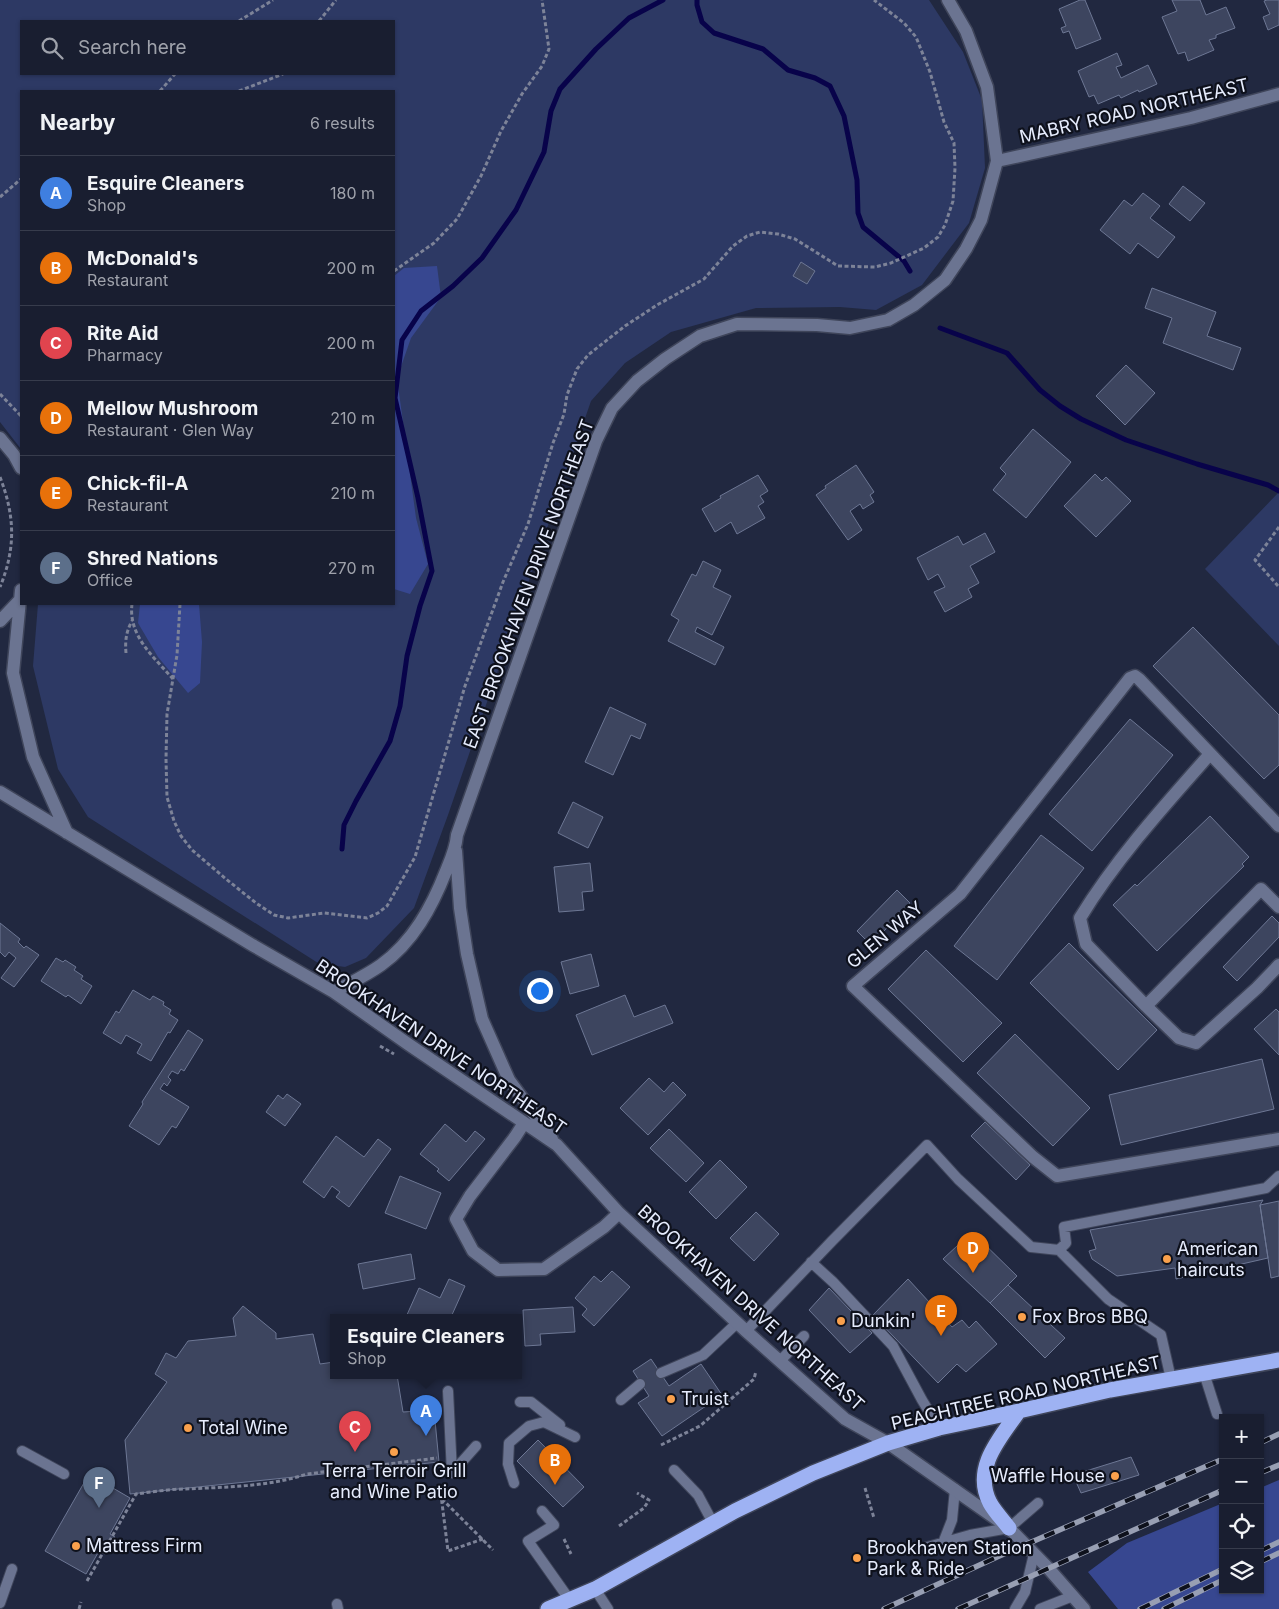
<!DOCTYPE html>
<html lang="en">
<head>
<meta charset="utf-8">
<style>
	body { margin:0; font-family:Inter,sans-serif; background:#222738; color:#f1f3f6 }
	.controls { position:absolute; right:15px; bottom:15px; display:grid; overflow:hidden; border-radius:0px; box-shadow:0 1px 4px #0004 }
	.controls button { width:45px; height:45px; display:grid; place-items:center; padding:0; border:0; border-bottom:1px solid #373c4c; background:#191e30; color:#f1f3f6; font:25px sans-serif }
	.you { position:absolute; left:539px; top:990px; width:18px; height:18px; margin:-12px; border:4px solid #fff; border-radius:50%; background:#1a73e8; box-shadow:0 0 0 8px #1a73e833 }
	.badge { display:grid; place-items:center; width:32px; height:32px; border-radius:50%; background:#1a73e8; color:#fff; font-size:16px; font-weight:700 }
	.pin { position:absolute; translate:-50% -41px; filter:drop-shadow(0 1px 2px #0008) }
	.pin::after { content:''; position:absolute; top:26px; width:18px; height:15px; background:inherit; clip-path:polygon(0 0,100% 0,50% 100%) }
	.popup { position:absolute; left:330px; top:1314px; width:192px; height:65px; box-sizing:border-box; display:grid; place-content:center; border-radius:0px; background:#191e30; filter:drop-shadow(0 1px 4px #0005); font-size:16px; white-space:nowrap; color:#9fa2ab }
	.popup b { font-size:19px; color:#f1f3f6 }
	.popup::after { content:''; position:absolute; left:50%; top:100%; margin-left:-10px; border:10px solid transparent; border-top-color:#191e30 }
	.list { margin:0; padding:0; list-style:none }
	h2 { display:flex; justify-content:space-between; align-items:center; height:65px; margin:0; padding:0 20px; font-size:21px }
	h2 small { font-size:16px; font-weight:400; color:#9fa2ab }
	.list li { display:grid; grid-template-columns:32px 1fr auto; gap:15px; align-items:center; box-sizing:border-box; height:75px; padding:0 20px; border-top:1px solid #373c4c }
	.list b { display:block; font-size:19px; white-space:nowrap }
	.list p { margin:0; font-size:16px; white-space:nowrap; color:#9fa2ab }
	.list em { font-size:16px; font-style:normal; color:#9fa2ab }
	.icon { flex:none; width:28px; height:28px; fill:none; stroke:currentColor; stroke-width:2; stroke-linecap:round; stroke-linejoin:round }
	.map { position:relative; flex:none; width:1279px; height:1609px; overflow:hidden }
	.search { position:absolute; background:#191e30; box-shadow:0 1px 4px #0004; left:20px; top:20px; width:375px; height:55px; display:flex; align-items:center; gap:12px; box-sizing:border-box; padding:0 18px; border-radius:0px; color:#9fa2ab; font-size:19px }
	.panel { position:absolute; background:#191e30; box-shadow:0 1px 4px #0004; left:20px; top:90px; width:375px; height:515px; border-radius:0px }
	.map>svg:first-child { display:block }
	.green { fill:#2d3964; fill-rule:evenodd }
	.forest { fill:#374790 }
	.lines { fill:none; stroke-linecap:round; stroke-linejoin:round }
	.stream { stroke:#08034a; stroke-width:5 }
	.building { fill:#3d455f; stroke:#6d7794 }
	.lane-casing { stroke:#3f455a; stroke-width:12 }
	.street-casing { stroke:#3f455a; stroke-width:15 }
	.secondary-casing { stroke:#3f455a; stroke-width:15 }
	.highway-casing { stroke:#3f455a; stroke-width:18 }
	.path { stroke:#7d8398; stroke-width:3; stroke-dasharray:4 2.5; stroke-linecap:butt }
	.lane { stroke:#6b7491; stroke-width:10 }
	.street { stroke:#6b7491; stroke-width:12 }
	.secondary { stroke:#6b7491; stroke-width:12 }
	.highway { stroke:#9eb2f3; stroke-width:15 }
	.rail-casing { stroke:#989fb3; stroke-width:5.5 }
	.rail { stroke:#0e111c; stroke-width:4; stroke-dasharray:11; stroke-linecap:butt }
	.poi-dot { fill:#f9a04c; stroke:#0e111c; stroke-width:2 }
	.labels { text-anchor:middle; stroke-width:4.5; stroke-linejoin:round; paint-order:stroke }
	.street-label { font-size:18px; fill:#e6ecfd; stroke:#0e111c }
	.poi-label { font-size:18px; fill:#e6ecfd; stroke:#0e111c; text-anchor:start }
</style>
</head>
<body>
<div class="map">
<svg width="1279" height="1609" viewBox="0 0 1279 1609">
	<rect width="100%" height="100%" fill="#212840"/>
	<!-- green -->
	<path class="green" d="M 0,0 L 929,0 L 963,52 L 982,100 L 985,168 L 969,223 L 922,285 L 876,310 L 840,307 L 756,308 L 671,332 L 625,363 L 591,401 L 448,815 L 414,908 L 366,958 L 345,967 L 318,963 L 88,817 L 58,769 L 33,666 L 38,604 L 394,604 L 394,91 L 21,91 L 21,449 L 0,422 ZM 21,21 L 394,21 L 394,74 L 21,74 Z
		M 1279,492 L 1279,646 L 1205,569 Z"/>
	<!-- forest -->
	<path class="forest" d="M 437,266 L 441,297 L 411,338 L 397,378 L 416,518 L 428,564 L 410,594 L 394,589 L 394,276 L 404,268 Z
		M 140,604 L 199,604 L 202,642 L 200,683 L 188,693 L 158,657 L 138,623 Z
		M 1279,1480 L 1279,1609 L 1118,1609 L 1088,1572 L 1127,1543 L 1223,1503 L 1223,1590 L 1260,1590 L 1260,1488 Z"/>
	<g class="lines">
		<!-- stream -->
		<path class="stream" d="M 697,0 L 697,5 L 702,22 L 714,33 L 763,49 L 788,70 L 815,78 L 830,86 L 844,116 L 857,180 L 858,213 L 863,227 L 904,261 L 910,271
			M 940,328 L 1007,353 L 1040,390 L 1060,406 L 1081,419 L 1126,440 L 1197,464 L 1268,485 L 1279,491
			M 342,849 L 344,825 L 356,801 L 390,741 L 400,706 L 407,656 L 420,606 L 432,571 L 418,498 L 395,398 L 402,340 L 421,311 L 453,286 L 482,258 L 516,210 L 544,152 L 551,111 L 560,89 L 596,49 L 629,18 L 663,0"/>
	</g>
	<!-- building -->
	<path class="building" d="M 1080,0 L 1085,0 L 1101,39 L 1076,49 L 1069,31 L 1063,33 L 1061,28 L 1066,26 L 1059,9 Z
		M 1172,0 L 1200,0 L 1206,15 L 1226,7 L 1235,28 L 1216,35 L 1216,38 L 1209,40 L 1214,50 L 1188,61 L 1185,52 L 1178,54 L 1162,17 L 1177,11 Z
		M 1267,0 L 1279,0 L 1279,25 L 1268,30 L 1263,17 L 1270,14 L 1264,1 Z
		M 1117,53 L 1122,65 L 1116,67 L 1121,78 L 1148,65 L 1157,84 L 1139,92 L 1138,90 L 1121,98 L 1119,95 L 1098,104 L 1094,95 L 1089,97 L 1078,71 Z
		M 1183,186 L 1205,203 L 1190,221 L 1169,204 Z
		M 1143,193 L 1160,206 L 1150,218 L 1175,237 L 1158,258 L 1138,243 L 1130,254 L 1100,230 L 1124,200 L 1132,206 Z
		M 801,262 L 815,271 L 807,284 L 793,276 Z
		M 1152,288 L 1216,312 L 1207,336 L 1241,348 L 1233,370 L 1163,343 L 1172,318 L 1145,308 Z
		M 1126,365 L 1155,393 L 1125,425 L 1096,396 Z
		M 1033,429 L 1071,462 L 1026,518 L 993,490 L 1006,474 L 1000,468 Z
		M 856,465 L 874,492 L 870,495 L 874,502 L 863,509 L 860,504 L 850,511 L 862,530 L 848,540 L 816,495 L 826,488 L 825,486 Z
		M 1095,474 L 1102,481 L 1106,477 L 1131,501 L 1096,537 L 1064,506 Z
		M 758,475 L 768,491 L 760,496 L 764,502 L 758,506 L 765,518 L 737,534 L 731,522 L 715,532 L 702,509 L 721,498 L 720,496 Z
		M 985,533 L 995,552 L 970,566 L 979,583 L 968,589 L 972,597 L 945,612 L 934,592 L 945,587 L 938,574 L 928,580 L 917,558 L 958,536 L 963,545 Z
		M 703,561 L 721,570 L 713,587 L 731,596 L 712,635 L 697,627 L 695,632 L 724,647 L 715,665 L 668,641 L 679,620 L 671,615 L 692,574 L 696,576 Z
		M 1193,627 L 1279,715 L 1279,765 L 1264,779 L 1153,666 Z
		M 610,707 L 646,724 L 640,739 L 631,735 L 613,775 L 585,762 Z
		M 1130,719 L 1173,755 L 1092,851 L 1049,814 Z
		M 573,802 L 603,817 L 588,848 L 558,833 Z
		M 1210,816 L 1249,857 L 1242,864 L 1244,866 L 1157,951 L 1113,905 L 1135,884 L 1137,886 Z
		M 1041,835 L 1084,868 L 997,980 L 954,946 Z
		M 590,863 L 593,891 L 582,892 L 584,910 L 559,912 L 554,867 Z
		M 897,890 L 910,903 L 871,945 L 857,931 Z
		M 1272,916 L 1279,923 L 1279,937 L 1237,981 L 1223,967 Z
		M 0,923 L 20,939 L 18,942 L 24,948 L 26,946 L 39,955 L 14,987 L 1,978 L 16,958 L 9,952 L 5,957 L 0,952 Z
		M 1069,943 L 1157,1030 L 1118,1070 L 1030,983 Z
		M 926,950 L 1002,1023 L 963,1062 L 888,989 Z
		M 591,954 L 599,986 L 570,994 L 561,962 Z
		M 56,958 L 63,962 L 65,960 L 76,967 L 74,970 L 83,976 L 81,979 L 92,986 L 81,1004 L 68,995 L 66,997 L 41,981 Z
		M 133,990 L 150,1000 L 153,996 L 164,1002 L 163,1005 L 171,1010 L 169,1014 L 178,1020 L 170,1033 L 168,1032 L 151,1061 L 137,1053 L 142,1044 L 126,1035 L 121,1044 L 103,1033 L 116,1011 L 119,1013 Z
		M 625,995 L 634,1017 L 665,1005 L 673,1023 L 592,1055 L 576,1015 Z
		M 1276,1009 L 1279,1012 L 1279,1055 L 1254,1029 Z
		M 188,1030 L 203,1040 L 184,1071 L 181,1069 L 178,1074 L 172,1071 L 168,1077 L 171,1080 L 167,1086 L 164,1083 L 160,1089 L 189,1107 L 176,1128 L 172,1126 L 159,1145 L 129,1126 L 143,1104 L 142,1102 Z
		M 1015,1034 L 1090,1108 L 1053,1146 L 977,1073 Z
		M 1262,1059 L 1274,1109 L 1121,1145 L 1109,1095 Z
		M 649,1078 L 664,1092 L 673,1082 L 686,1095 L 648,1135 L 620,1108 Z
		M 287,1094 L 301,1104 L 285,1126 L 266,1112 L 278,1095 L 283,1099 Z
		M 985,1122 L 1030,1165 L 1016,1180 L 971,1136 Z
		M 445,1124 L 466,1142 L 475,1131 L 485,1139 L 449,1181 L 437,1171 L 439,1169 L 420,1154 Z
		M 669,1129 L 704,1163 L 686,1182 L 650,1148 Z
		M 336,1136 L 364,1157 L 378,1139 L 391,1149 L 349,1207 L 336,1197 L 340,1192 L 332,1186 L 324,1198 L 303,1182 Z
		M 720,1160 L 747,1187 L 716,1219 L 689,1192 Z
		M 400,1176 L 441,1193 L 426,1229 L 385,1213 Z
		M 1263,1200 L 1260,1205 L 1268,1258 L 1176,1279 L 1175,1268 L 1117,1276 L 1092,1259 L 1089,1251 L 1096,1249 L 1090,1230 Z
		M 1279,1201 L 1279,1276 L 1271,1278 L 1260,1205 Z
		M 756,1212 L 779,1234 L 754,1261 L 730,1238 Z
		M 972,1232 L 1017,1276 L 990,1303 L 943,1259 Z
		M 411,1254 L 415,1279 L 363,1289 L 358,1264 Z
		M 612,1271 L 630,1287 L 594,1326 L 582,1315 L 587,1309 L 575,1298 L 594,1276 L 601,1282 Z
		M 449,1279 L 465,1286 L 451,1317 L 406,1317 L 419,1288 L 440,1298 Z
		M 908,1279 L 952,1327 L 962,1320 L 969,1328 L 976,1321 L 997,1344 L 966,1372 L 957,1364 L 938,1383 L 873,1315 Z
		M 1008,1285 L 1065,1338 L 1045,1358 L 990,1303 Z
		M 829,1288 L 872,1333 L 850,1353 L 809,1310 Z
		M 243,1306 L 276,1333 L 276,1339 L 313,1334 L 320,1364 L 334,1362 L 334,1375 L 397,1375 L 403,1412 L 434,1410 L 439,1462 L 130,1494 L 125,1440 L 167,1382 L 155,1374 L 166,1353 L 176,1358 L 188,1341 L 236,1336 L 233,1318 Z
		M 573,1307 L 575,1332 L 540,1334 L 541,1345 L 525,1346 L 523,1310 Z
		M 651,1359 L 669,1386 L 701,1364 L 722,1395 L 662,1436 L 638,1403 L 649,1396 L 633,1371 Z
		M 538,1440 L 584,1487 L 563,1507 L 517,1461 Z
		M 1131,1457 L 1139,1475 L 1081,1493 L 1073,1475 Z
		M 89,1474 L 130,1498 L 110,1534 L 115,1537 L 105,1554 L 99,1551 L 86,1574 L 45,1551 Z"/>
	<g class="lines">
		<!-- lane casing -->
		<g class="lane-casing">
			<path id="lane" d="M 1059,1250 L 1066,1243 L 1064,1227 L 1266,1188 L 1279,1176
				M 811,1262 L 833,1282 L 893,1346 L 922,1400 L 939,1428
				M 746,1331 L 833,1240 L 927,1145 L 958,1179 L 1031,1247 L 1059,1250 L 1108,1299 L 1161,1335 L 1171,1379
				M 780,1361 L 804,1336
				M 661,1373 L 703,1355 L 737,1323
				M 1204,1373 L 1217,1414
				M 448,1391 L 452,1473
				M 621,1400 L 640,1384
				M 520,1402 L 531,1402 L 560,1425
				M 22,1451 L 64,1474
				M 674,1470 L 698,1495 L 713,1523
				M 452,1473 L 476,1446
				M 514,1483 L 508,1464 L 509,1443 L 529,1426 L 544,1422 L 575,1437
				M 542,1511 L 554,1525 L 528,1541 L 569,1599
				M 943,1543 L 952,1520 L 955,1489
				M 924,1548 L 970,1535 L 1009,1528 L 1038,1503
				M 595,1589 L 608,1609
				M 0,1603 L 12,1569
				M 337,1604 L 338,1609
				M 1015,1609 L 1025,1592 L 1034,1554
				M 1040,1609 L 1073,1596"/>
		</g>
		<!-- street casing -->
		<g class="street-casing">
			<path id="street" d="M 997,161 L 1191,118 L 1279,94
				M 0,438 L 14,455 L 21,468
				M 21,590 L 13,673 L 33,757 L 67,833
				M 0,621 L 19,601
				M 0,792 L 254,946 L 334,992 L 408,1044 L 557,1145 L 619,1213 L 746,1331 L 845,1419 L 888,1443
				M 1279,826 L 1139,679 L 1135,676 L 1130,678 L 960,894 L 853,986 L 1033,1157 L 1057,1176 L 1279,1139
				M 456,851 L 460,908 L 467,954 L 482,1019 L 509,1080 L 552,1139
				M 1279,907 L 1261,889 L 1146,1006 L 1179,1038 L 1196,1043 L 1257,988 L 1279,965
				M 334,992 C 350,983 367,975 381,965 C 413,942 432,907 446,871 C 451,859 456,848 457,835 L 596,441 L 612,408 L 637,381 L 665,359 L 700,336 L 737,324 L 817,325 L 850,328 L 888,320 L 914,305 L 945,280 L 966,249 L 981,220 L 997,161 L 987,87 L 966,31 L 948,0
				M 1146,1006 L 1086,944 L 1080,918 C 1116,859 1164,806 1210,754
				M 524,1123 L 515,1137 L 470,1196 L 456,1219 L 473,1251 L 498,1270 L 544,1269 L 604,1227 L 619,1213"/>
		</g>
		<!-- secondary casing -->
		<g class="secondary-casing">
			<path id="secondary" d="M 888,1443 L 1009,1528 L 1049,1569 L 1084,1609"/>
		</g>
		<!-- highway casing -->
		<g class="highway-casing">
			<path id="highway" d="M 1009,1528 C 1003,1520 995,1512 990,1503 C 972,1468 1000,1438 1019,1411
				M 548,1609 L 595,1589 L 735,1511 L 813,1473 L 888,1443 L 939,1428 L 1019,1411 L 1110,1390 L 1279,1360"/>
		</g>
		<!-- path -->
		<path class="path" d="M 239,21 L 273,0
			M 319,21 L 336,0
			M 160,91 L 175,74
			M 239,91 L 283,74
			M 0,197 L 21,179
			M 394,271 L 434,243 L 457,219 L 481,176 L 501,131 L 522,94 L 542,66 L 549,49 L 542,0
			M 0,394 L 21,416
			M 0,477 C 15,516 16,548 0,587
			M 1279,527 L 1255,560 L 1279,587
			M 132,604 C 128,636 154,657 173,679
			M 180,604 L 177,655 L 167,714 L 166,759 L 167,797 L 174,821 L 181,836 L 192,850 L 226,879 L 256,903 L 274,915 L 288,918 L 324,913 L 367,918 L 378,913 L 387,906 L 415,857 L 465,686 L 503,582 L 528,524 L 553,443 L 564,414 L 567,395 L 577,369 L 588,355 L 625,326 L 657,305 L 704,279 L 733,246 L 747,236 L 760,232 L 778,234 L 795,239 L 838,266 L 875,267 L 891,263 L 924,248 L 938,237 L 945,225 L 953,201 L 955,168 L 954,143 L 944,122 L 930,72 L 916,37 L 904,23 L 874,0
			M 126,653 C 125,641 126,632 132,621
			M 380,1046 L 394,1054
			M 661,1445 L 700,1426 L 754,1379 L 756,1371
			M 440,1487 L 448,1551 L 483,1539
			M 865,1488 L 874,1518
			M 442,1499 L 493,1550
			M 619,1526 L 644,1508 L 649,1500 L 637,1493
			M 564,1539 L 571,1554
			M 87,1581 L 136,1494 C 152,1492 169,1489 185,1489 C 225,1487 268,1487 307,1474 L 437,1458
			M 79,1609 L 81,1602"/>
		<!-- lane -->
		<use href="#lane" class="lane"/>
		<!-- street -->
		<use href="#street" class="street"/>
		<!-- secondary -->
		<use href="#secondary" class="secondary"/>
		<!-- highway -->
		<use href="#highway" class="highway"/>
		<!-- rail casing -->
		<g class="rail-casing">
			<path id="rail" d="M 1260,1443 L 1279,1434
				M 1260,1473 L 1279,1465
				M 1260,1551 L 1279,1542
				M 1260,1562 L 1279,1553
				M 884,1609 L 997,1557 L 1223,1459
				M 958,1609 L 1223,1490
				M 1140,1609 L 1223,1569
				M 1164,1609 L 1223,1580"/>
		</g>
		<!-- rail -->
		<use href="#rail" class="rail"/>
	</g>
	<!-- markers -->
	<g class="poi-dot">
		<circle cx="1167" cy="1259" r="5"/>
		<circle cx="1022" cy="1317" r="5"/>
		<circle cx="841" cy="1321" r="5"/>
		<circle cx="671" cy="1399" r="5"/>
		<circle cx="188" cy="1428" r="5"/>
		<circle cx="394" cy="1452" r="5"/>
		<circle cx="1115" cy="1476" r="5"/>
		<circle cx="76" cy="1546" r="5"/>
		<circle cx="857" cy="1558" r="5"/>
	</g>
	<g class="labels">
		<!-- street labels -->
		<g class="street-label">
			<text transform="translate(1134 111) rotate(-13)" y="6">MABRY ROAD NORTHEAST</text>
			<text transform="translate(529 584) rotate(-70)" y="6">EAST BROOKHAVEN DRIVE NORTHEAST</text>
			<text transform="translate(885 935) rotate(-40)" y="6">GLEN WAY</text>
			<text transform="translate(441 1047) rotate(34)" y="6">BROOKHAVEN DRIVE NORTHEAST</text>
			<text transform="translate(751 1308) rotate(42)" y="6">BROOKHAVEN DRIVE NORTHEAST</text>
			<text transform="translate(1026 1393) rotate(-13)" y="6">PEACHTREE ROAD NORTHEAST</text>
		</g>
		<!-- poi labels -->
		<g class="poi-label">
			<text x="1177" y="1255">American<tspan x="1177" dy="21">haircuts</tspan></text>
			<text x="1032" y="1323">Fox Bros BBQ</text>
			<text x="851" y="1327">Dunkin'</text>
			<text x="681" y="1405">Truist</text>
			<text x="198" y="1434">Total Wine</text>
			<text x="394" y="1477" text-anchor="middle">Terra Terroir Grill<tspan x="394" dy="21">and Wine Patio</tspan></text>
			<text x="1105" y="1482" text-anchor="end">Waffle House</text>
			<text x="86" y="1552">Mattress Firm</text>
			<text x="867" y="1554">Brookhaven Station<tspan x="867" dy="21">Park &amp; Ride</tspan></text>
		</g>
	</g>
</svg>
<div class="controls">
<button>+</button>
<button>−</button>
<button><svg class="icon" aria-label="locate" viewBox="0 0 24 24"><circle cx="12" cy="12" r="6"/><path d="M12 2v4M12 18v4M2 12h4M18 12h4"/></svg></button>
<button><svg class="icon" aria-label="layers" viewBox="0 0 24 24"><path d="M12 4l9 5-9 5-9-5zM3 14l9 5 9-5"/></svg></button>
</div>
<div class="you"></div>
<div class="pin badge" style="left:426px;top:1436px;background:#3f7fe0">A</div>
<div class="popup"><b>Esquire Cleaners</b>Shop</div>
<div class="pin badge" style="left:555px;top:1485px;background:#e8710a">B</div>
<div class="pin badge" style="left:355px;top:1452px;background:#e0444e">C</div>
<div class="pin badge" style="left:973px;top:1273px;background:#e8710a">D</div>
<div class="pin badge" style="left:941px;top:1336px;background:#e8710a">E</div>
<div class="pin badge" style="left:99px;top:1508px;background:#5c6f8a">F</div>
<div class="search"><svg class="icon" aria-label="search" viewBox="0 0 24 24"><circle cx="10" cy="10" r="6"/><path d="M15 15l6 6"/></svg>Search here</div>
<section class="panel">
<h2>Nearby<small>6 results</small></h2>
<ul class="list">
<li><span class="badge" style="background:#3f7fe0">A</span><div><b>Esquire Cleaners</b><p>Shop</p></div><em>180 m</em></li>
<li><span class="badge" style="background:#e8710a">B</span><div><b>McDonald's</b><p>Restaurant</p></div><em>200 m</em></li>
<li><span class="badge" style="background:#e0444e">C</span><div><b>Rite Aid</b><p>Pharmacy</p></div><em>200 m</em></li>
<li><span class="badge" style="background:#e8710a">D</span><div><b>Mellow Mushroom</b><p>Restaurant · Glen Way</p></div><em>210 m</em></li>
<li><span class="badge" style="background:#e8710a">E</span><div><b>Chick-fil-A</b><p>Restaurant</p></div><em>210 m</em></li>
<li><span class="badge" style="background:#5c6f8a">F</span><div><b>Shred Nations</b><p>Office</p></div><em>270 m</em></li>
</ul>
</section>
</div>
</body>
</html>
